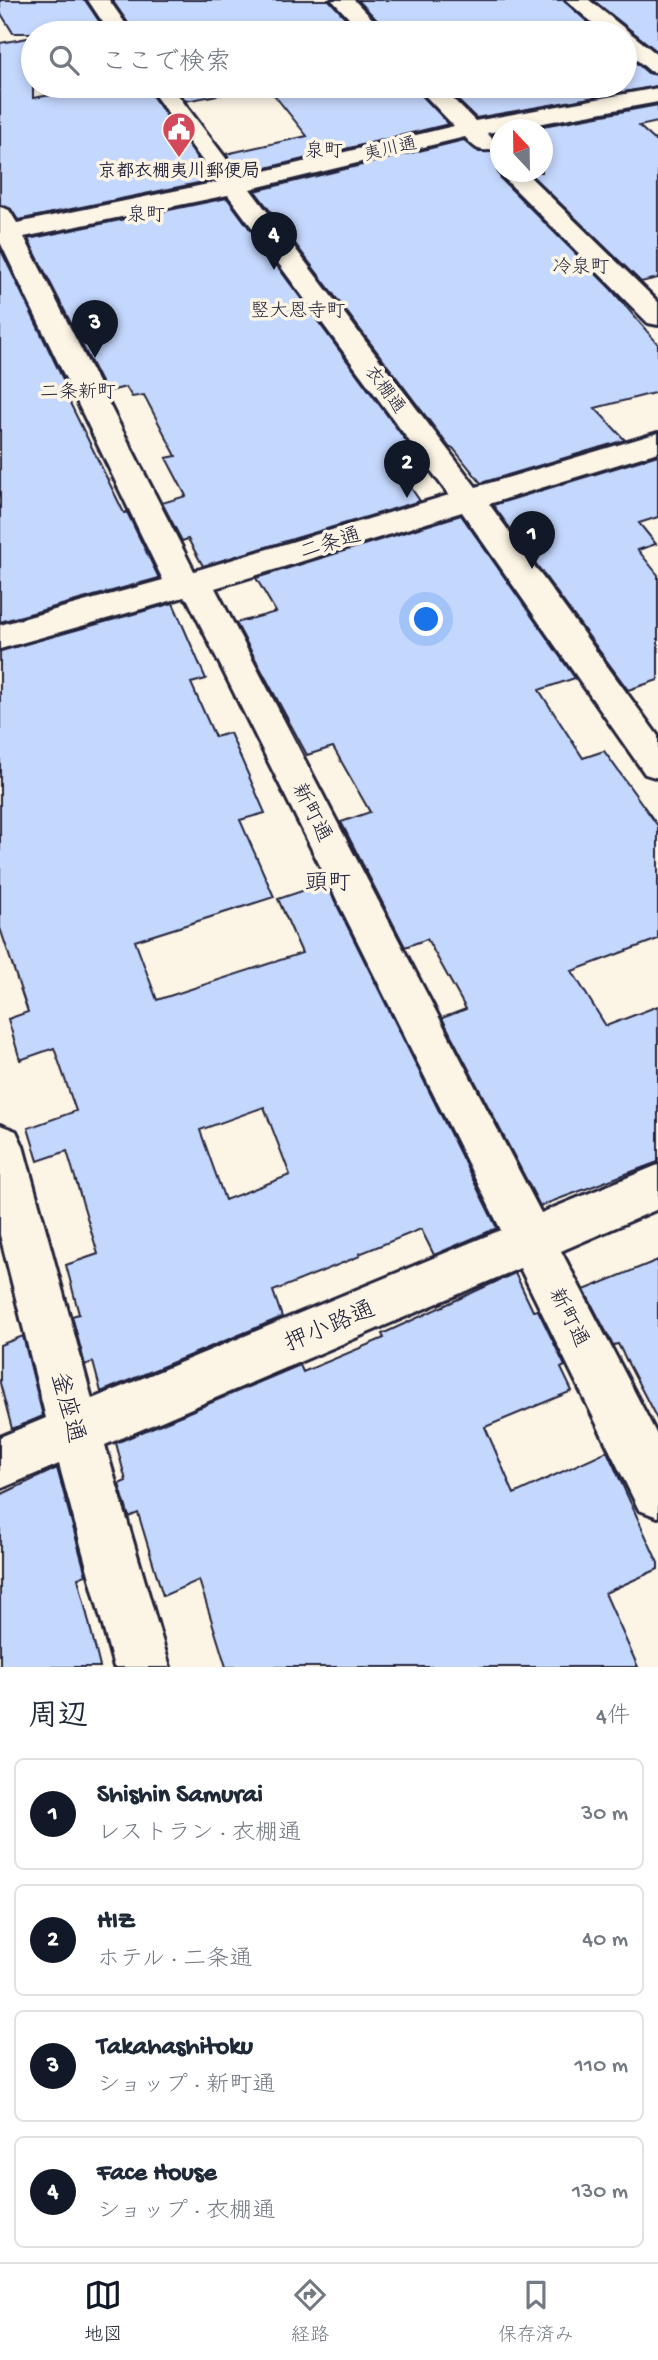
<!DOCTYPE html>
<html lang="ja">
<head>
<meta charset="utf-8">
<style>
	body { margin:0; font-family:"Gochi Hand","Klee One",sans-serif; background:#f2f2f3; color:#1f2937 }
	.compass { position:absolute; left:490px; top:119px; width:63px; height:63px; border-radius:50%; background:#fff; box-shadow:0 4px 10px #0003; rotate:338deg }
	.you { position:absolute; left:427px; top:620px; width:24px; height:24px; margin:-18px; border:5px solid #fff; border-radius:50%; background:#1a73e8; box-shadow:0 0 0 10px #1a73e833 }
	.badge { display:grid; place-items:center; width:46px; height:46px; border-radius:50%; background:#111827; color:#fff; font-size:23px; font-weight:700 }
	.pin { position:absolute; translate:-50% -58px; filter:drop-shadow(0 2px 4px #0008) }
	.pin::after { content:''; position:absolute; top:37px; width:24px; height:21px; background:inherit; clip-path:polygon(0 0,100% 0,50% 100%) }
	.list { margin:0; padding:0; list-style:none }
	h2 { display:flex; justify-content:space-between; align-items:center; height:91px; margin:0; padding:0 28px; font-size:30px }
	h2 small { font-size:23px; font-weight:400; color:#747a83 }
	.list li { display:grid; grid-template-columns:46px 1fr auto; gap:21px; align-items:center; box-sizing:border-box; height:112px; margin:0 14px 14px; padding:0 14px; border:2px solid #e0e1e3; border-radius:10px }
	.list b { display:block; font-size:26px; white-space:nowrap }
	.list p { margin:0; font-size:23px; white-space:nowrap; color:#747a83 }
	.list em { font-size:23px; font-style:normal; color:#747a83 }
	.icon { flex:none; width:38px; height:38px; fill:none; stroke:currentColor; stroke-width:2; stroke-linecap:round; stroke-linejoin:round }
	.map { position:relative; flex:none; width:658px; height:1667px; overflow:hidden }
	.search { position:absolute; background:#fff; box-shadow:0 4px 10px #0003; left:21px; right:21px; top:21px; height:77px; display:flex; align-items:center; gap:18px; box-sizing:border-box; padding:0 24px; border-radius:38px; color:#747a83; font-size:26px }
	.sheet { height:595px; background:#fff }
	nav { display:flex; justify-content:space-around; align-items:center; box-sizing:border-box; height:98px; border-top:2px solid #e0e1e3; background:#fff; font-size:19px; color:#747a83 }
	nav a { display:grid; justify-items:center; gap:4px }
	nav .on { color:#111827 }
	.map>svg:first-child { display:block }
	.building { fill:#c4d7fd; stroke:#22223b; stroke-width:2; fill-rule:evenodd }
	.lines { fill:none; stroke-linecap:round; stroke-linejoin:round }
	.minor-casing { stroke:#22223b; stroke-width:6 }
	.minor { fill:#fcf5e5; fill-rule:evenodd }
	.labels { text-anchor:middle; stroke-width:7; stroke-linejoin:round; paint-order:stroke }
	.far-street-label { font-size:18px; fill:#22223b; stroke:#fcf5e5 }
	.far-poi-label { font-size:18px; font-weight:bold; fill:#22223b; stroke:#fcf5e5 }
	.far-neighbourhood-label { font-size:19px; fill:#22223b; stroke:#fcf5e5 }
	.street-label { font-size:21px; fill:#22223b; stroke:#fcf5e5 }
	.neighbourhood-label { font-size:23px; fill:#22223b; stroke:#fcf5e5 }
	.near-street-label { font-size:24px; fill:#22223b; stroke:#fcf5e5 }
</style>
</head>
<body>
<div class="map">
<svg width="658" height="1667" viewBox="0 0 658 1667">
	<rect width="100%" height="100%" fill="#fcf5e5"/>
	<filter id="ink" filterUnits="userSpaceOnUse"><feTurbulence type="fractalNoise" baseFrequency=".0143" numOctaves="2"/><feDisplacementMap in="SourceGraphic" scale="14" xChannelSelector="R" yChannelSelector="G"/><feConvolveMatrix kernelMatrix="1 2 1 2 8 2 1 2 1" color-interpolation-filters="sRGB"/></filter>
	<g filter="url(#ink)">
		<!-- building -->
		<path class="building" d="M 0,0 L 85,0 L 107,33 L 13,33 L 0,12 Z
			M 112,0 L 329,0 L 360,33 L 135,33 Z
			M 358,0 L 563,0 L 600,33 L 389,33 Z
			M 593,0 L 658,0 L 658,52 Z
			M 33,37 L 33,98 L 103,86 L 145,86 L 213,180 L 18,220 L 11,209 L 0,205 L 0,43 Z
			M 625,53 L 648,73 L 658,75 L 658,86 L 476,118 L 443,86 L 625,86 Z
			M 174,86 L 266,86 L 186,101 Z
			M 267,86 L 413,86 L 449,124 L 241,174 L 226,154 L 307,136 Z
			M 658,105 L 658,122 L 639,126 L 658,143 L 658,278 L 641,282 L 528,172 L 542,172 L 542,130 L 521,130 Z
			M 500,133 L 500,168 L 497,170 L 501,179 L 611,289 L 658,344 L 658,392 L 595,408 L 625,440 L 481,483 L 453,448 L 450,448 L 255,191 L 464,140 L 479,152 L 494,152 L 500,144 L 492,135 Z
			M 227,198 L 418,457 L 394,463 L 420,501 L 203,566 L 188,539 L 182,541 L 162,503 L 186,496 L 166,458 L 176,456 L 144,395 L 132,397 L 126,387 L 106,392 L 28,239 Z
			M 0,248 L 73,400 L 69,401 L 102,468 L 124,513 L 127,512 L 159,578 L 0,622 Z
			M 658,455 L 658,517 L 639,523 L 656,544 L 638,550 L 658,575 L 658,680 L 628,690 L 493,505 Z
			M 461,515 L 575,678 L 539,690 L 583,758 L 604,751 L 658,826 L 658,939 L 572,971 L 606,1026 L 658,1006 L 658,1162 L 540,1206 L 442,1018 L 466,1009 L 427,939 L 405,947 L 341,822 L 370,812 L 333,747 L 307,755 L 236,623 L 276,612 L 256,578 Z
			M 173,603 L 206,679 L 191,683 L 215,737 L 230,733 L 265,813 L 240,820 L 274,897 L 135,941 L 157,1000 L 302,953 L 278,899 L 326,883 L 497,1228 L 434,1255 L 421,1229 L 359,1254 L 360,1256 L 273,1291 L 282,1317 L 101,1392 L 93,1362 L 85,1365 L 72,1316 L 79,1314 L 66,1265 L 98,1254 L 67,1151 L 38,1161 L 28,1128 L 76,1111 L 54,1048 L 20,1060 L 8,1019 L 28,1012 L 0,928 L 0,651 ZM 264,1107 L 290,1175 L 225,1200 L 200,1130 Z
			M 658,1260 L 658,1421 L 618,1344 L 613,1345 L 584,1290 Z
			M 515,1273 L 533,1311 L 538,1310 L 565,1366 L 561,1368 L 572,1391 L 485,1427 L 514,1494 L 607,1451 L 658,1563 L 658,1569 L 605,1593 L 638,1667 L 226,1667 L 199,1580 L 163,1596 L 138,1513 L 129,1517 L 119,1484 L 126,1481 L 116,1443 L 300,1365 L 303,1372 L 384,1338 L 382,1334 Z
			M 23,1336 L 43,1416 L 12,1429 L 0,1383 L 0,1345 Z
			M 57,1468 L 86,1575 L 78,1578 L 100,1667 L 0,1667 L 0,1495 Z"/>
		<g class="lines">
			<!-- minor casing -->
			<g class="minor-casing">
				<path id="minor" d="M 88,0 L 109,0 L 132,33 L 110,33 Z
					M 332,0 L 354,0 L 386,33 L 363,33 Z
					M 566,0 L 589,0 L 658,55 L 658,73 L 650,71 L 625,50 L 625,33 L 604,33 Z
					M 148,86 L 171,86 L 240,177 L 454,126 L 416,86 L 440,86 L 475,121 L 658,88 L 658,102 L 487,133 L 497,144 L 493,149 C 479,153 474,147 465,137 L 250,189 L 476,487 L 658,433 L 658,452 L 489,504 L 658,736 L 658,778 L 645,774 L 462,512 L 215,588 L 541,1213 L 658,1165 L 658,1209 L 561,1251 L 658,1437 L 658,1517 L 639,1510 L 520,1268 L 105,1445 L 170,1667 L 114,1667 L 59,1464 L 0,1489 L 0,1437 L 46,1418 L 0,1235 L 0,1125 L 16,1131 L 23,1146 L 92,1399 L 501,1230 L 188,600 L 184,597 L 0,649 L 0,625 L 163,580 L 0,242 L 0,207 L 9,210 L 17,223 L 218,182 ZM 228,195 L 449,495 L 194,571 L 24,237 Z
					M 500,171 L 525,172 L 658,302 L 658,325 L 648,323 L 503,177 Z"/>
			</g>
			<!-- minor -->
			<use href="#minor" class="minor"/>
		</g>
	</g>
	<!-- icons -->
	<defs>
		<g id="civic-pin" transform="scale(1.75)"><path d="M0 17L-7.5 6A9.5 9.5 0 1 1 7.5 6Z" fill="#d1495b" stroke="#fcf5e5"/><path d="M-.6-6.5H3V-4.5H.6V-3L4-1V1h2V6H-6V1h2V-1L-.6-3ZM-1.2 2.5V6h2.4V2.5Z" fill="#fff"/></g>
	</defs>
	<g fill-rule="evenodd">
		<use href="#civic-pin" x="179" y="129"/>
	</g>
	<g class="labels">
		<!-- far-street labels -->
		<g class="far-street-label">
			<text transform="translate(390 148) rotate(-13)" y="6">夷川通</text>
			<text transform="translate(386 389) rotate(53)" y="6">衣棚通</text>
		</g>
		<!-- far-poi labels -->
		<g class="far-poi-label">
			<text x="179" y="176">京都衣棚夷川郵便局</text>
		</g>
		<!-- far-neighbourhood labels -->
		<g class="far-neighbourhood-label">
			<text x="324" y="156">泉町</text>
			<text x="146" y="220">泉町</text>
			<text x="581" y="272">冷泉町</text>
			<text x="298" y="316">竪大恩寺町</text>
			<text x="78" y="397">二条新町</text>
		</g>
		<!-- street labels -->
		<g class="street-label">
			<text transform="translate(330 542) rotate(-17)" y="7">二条通</text>
			<text transform="translate(313 812) rotate(63)" y="7">新町通</text>
			<text transform="translate(570 1317) rotate(63)" y="7">新町通</text>
		</g>
		<!-- neighbourhood labels -->
		<g class="neighbourhood-label">
			<text x="328" y="889">頭町</text>
		</g>
		<!-- near-street labels -->
		<g class="near-street-label">
			<text transform="translate(329 1325) rotate(-23)" y="8">押小路通</text>
			<text transform="translate(69 1407) rotate(75)" y="8">釜座通</text>
		</g>
	</g>
</svg>
<svg class="compass" viewBox="-18 -18 36 36"><path d="M0-13l5 13h-10z" fill="#e53935"/><path d="M0 13l5-13h-10z" fill="#747a83"/></svg>
<div class="you"></div>
<div class="pin badge" style="left:532px;top:569px">1</div>
<div class="pin badge" style="left:407px;top:498px">2</div>
<div class="pin badge" style="left:95px;top:358px">3</div>
<div class="pin badge" style="left:274px;top:270px">4</div>
<div class="search"><svg class="icon" aria-label="search" viewBox="0 0 24 24"><circle cx="10" cy="10" r="6"/><path d="M15 15l6 6"/></svg>ここで検索</div>
</div>
<section class="sheet">
<h2>周辺<small>4件</small></h2>
<ul class="list">
<li><span class="badge">1</span><div><b>Shishin Samurai</b><p>レストラン · 衣棚通</p></div><em>30 m</em></li>
<li><span class="badge">2</span><div><b>HIZ</b><p>ホテル · 二条通</p></div><em>40 m</em></li>
<li><span class="badge">3</span><div><b>Takahashitoku</b><p>ショップ · 新町通</p></div><em>110 m</em></li>
<li><span class="badge">4</span><div><b>Face House</b><p>ショップ · 衣棚通</p></div><em>130 m</em></li>
</ul>
</section>
<nav>
<a class="on"><svg class="icon" aria-label="map" viewBox="0 0 24 24"><path d="M3 6l6-2 6 2 6-2v14l-6 2-6-2-6 2zM9 4v14M15 6v14"/></svg>地図</a>
<a><svg class="icon" aria-label="directions" viewBox="0 0 24 24"><path d="M12 3l9 9-9 9-9-9zM9 14v-3h6M13 9l2 2-2 2"/></svg>経路</a>
<a><svg class="icon" aria-label="saved" viewBox="0 0 24 24"><path d="M7 4h10v16l-5-4-5 4z"/></svg>保存済み</a>
</nav>
</body>
</html>
